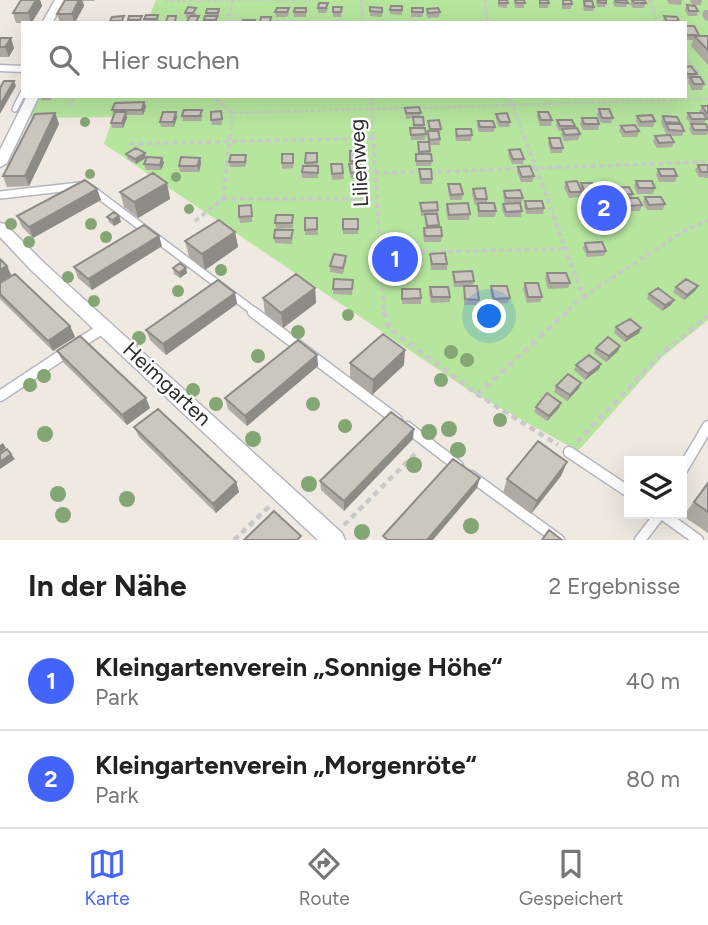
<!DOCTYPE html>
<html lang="de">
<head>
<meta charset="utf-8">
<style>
	body { margin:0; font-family:Figtree,sans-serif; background:#f2f2f2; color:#222 }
	.controls { position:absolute; right:21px; bottom:21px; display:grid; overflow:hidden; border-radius:0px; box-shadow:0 7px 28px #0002 }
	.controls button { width:63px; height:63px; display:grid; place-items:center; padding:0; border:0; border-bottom:2px solid #e0e0e0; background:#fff; color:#222; font:35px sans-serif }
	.you { position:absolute; left:490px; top:317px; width:24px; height:24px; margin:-18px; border:5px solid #fff; border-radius:50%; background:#1a73e8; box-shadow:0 0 0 10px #1a73e833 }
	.badge { display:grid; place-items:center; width:46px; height:46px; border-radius:50%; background:#4264fb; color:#fff; font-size:23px; font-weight:700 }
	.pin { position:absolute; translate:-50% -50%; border:4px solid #fff; box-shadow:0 2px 7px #0006 }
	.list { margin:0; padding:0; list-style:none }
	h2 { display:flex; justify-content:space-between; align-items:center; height:91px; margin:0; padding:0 28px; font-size:30px }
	h2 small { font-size:23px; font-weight:400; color:#767676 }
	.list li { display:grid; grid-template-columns:46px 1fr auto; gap:21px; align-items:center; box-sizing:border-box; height:98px; padding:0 28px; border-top:2px solid #e0e0e0 }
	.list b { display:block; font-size:26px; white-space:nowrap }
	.list p { margin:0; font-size:23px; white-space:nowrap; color:#767676 }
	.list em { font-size:23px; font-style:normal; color:#767676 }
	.icon { flex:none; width:38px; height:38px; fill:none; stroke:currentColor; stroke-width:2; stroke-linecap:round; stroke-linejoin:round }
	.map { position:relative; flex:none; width:708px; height:540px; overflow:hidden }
	.search { position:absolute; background:#fff; box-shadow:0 7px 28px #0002; left:21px; right:21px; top:21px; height:77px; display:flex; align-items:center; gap:18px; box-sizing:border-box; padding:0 24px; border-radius:0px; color:#767676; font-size:26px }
	.sheet { height:287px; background:#fff }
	nav { display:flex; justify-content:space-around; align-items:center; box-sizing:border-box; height:98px; border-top:2px solid #e0e0e0; background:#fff; font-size:19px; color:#767676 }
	nav a { display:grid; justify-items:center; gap:4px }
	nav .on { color:#4264fb }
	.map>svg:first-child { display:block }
	.green { fill:#b6e59e }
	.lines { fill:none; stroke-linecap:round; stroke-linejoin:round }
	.service-far2-casing { stroke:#b4b7c1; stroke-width:8 }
	.service-far1-casing { stroke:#b4b7c1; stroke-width:10 }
	.service-casing { stroke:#b4b7c1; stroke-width:13 }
	.minor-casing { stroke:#b4b7c1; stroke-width:3 }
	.path-far2 { stroke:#c9c9c9; stroke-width:2.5; stroke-dasharray:3.5 2.5; stroke-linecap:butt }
	.path-far1 { stroke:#c9c9c9; stroke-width:3.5; stroke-dasharray:5 3.5; stroke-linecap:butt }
	.path { stroke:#c9c9c9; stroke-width:4.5; stroke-dasharray:6 4.5; stroke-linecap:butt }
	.service-far2 { stroke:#fff; stroke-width:5 }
	.service-far1 { stroke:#fff; stroke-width:7 }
	.service { stroke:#fff; stroke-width:10 }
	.minor { fill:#fff; fill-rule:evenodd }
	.tree { fill:#84a574 }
	.wall { fill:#afaba4 }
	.shaded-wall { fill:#8e8b86 }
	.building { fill:#cbc7bf; stroke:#8e8b86; stroke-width:2 }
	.labels { text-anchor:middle; stroke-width:5; stroke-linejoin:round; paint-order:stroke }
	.street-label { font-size:21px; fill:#2e2e2e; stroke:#fff }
</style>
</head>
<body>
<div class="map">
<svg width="708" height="540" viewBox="0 0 708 540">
	<rect width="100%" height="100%" fill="#efe9e1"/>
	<!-- green -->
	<path class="green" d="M 156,0 L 708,0 L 708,320 L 662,357 L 578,451 L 470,391 L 104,144 L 113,117 L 28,118 L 41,96 L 685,96 L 685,23 L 103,23 L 148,20 Z"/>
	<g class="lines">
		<!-- service-far2 casing -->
		<g class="service-far2-casing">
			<path id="service-far2" d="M 15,109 L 23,93"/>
		</g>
		<!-- service-far1 casing -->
		<g class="service-far1-casing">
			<path id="service-far1" d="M 91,189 L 256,313
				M 0,195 L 80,186"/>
		</g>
		<!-- service casing -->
		<g class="service-casing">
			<path id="service" d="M 253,312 L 397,420
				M 78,344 L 105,327
				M 0,396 L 68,351
				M 407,427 L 458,466
				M 569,452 L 629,492
				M 682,470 L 708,426
				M 471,476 L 559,540
				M 662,514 L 698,540
				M 640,540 L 660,514"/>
		</g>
		<!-- minor casing -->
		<g class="minor-casing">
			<path id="minor" d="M 55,0 L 65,0 L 52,23 L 42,23 Z
				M 0,65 L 23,66 L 23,72 L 0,71 Z
				M 27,96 L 39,96 L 7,163 L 0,167 L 0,150 Z
				M 0,223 L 5,224 L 43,262 L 342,533 L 345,540 L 318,540 L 31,270 L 0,237 Z"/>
		</g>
		<!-- path-far2 -->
		<path class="path-far2" d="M 361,0 L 363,22
			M 485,0 L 487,21
			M 650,0 L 657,23
			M 165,1 L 311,0
			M 228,21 L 599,23
			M 228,22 L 233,0
			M 685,56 L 708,85
			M 211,96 L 233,113
			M 371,96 L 373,137
			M 509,96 L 524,137
			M 69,106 L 74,96
			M 417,108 L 708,99
			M 233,113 L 409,108
			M 230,137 L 233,113"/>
		<!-- path-far1 -->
		<path class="path-far1" d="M 373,135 L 384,313
			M 524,135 L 583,297 L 565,313
			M 130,144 L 373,138
			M 429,172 L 708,162
			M 375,173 L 421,172
			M 223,199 L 375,199
			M 223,199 L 230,135
			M 195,221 L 223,199
			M 380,253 L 565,249
			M 583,297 L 684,231 L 708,220"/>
		<!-- path -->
		<path class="path" d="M 384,312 L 389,328 L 477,394 L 558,445
			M 477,394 L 567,312
			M 577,442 L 660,355 L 708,316
			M 344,525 L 418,451
			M 234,540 L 272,504"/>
		<!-- service-far2 -->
		<use href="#service-far2" class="service-far2"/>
		<!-- service-far1 -->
		<use href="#service-far1" class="service-far1"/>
		<!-- service -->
		<use href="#service" class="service"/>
		<!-- minor -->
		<use href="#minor" class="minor"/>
	</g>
	<!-- trees -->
	<g class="tree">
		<circle cx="85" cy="122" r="5"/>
		<circle cx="90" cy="174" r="5"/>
		<circle cx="176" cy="177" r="5"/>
		<circle cx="189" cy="209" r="5"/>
		<circle cx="11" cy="224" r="6"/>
		<circle cx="91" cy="224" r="6"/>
		<circle cx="106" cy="237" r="6"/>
		<circle cx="29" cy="242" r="6"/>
		<circle cx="221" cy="270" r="6"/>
		<circle cx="68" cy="277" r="6"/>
		<circle cx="178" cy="291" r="6"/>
		<circle cx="94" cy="301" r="6"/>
		<circle cx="348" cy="315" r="6"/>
		<circle cx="298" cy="332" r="7"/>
		<circle cx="139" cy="338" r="7"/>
		<circle cx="451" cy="352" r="7"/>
		<circle cx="258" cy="356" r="7"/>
		<circle cx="467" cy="360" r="7"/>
		<circle cx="44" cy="376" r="7"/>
		<circle cx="441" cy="380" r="7"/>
		<circle cx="30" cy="385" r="7"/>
		<circle cx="193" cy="390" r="7"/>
		<circle cx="216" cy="404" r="7"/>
		<circle cx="313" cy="404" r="7"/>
		<circle cx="500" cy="420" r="7"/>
		<circle cx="345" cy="426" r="7"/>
		<circle cx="449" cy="429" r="8"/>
		<circle cx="429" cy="432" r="8"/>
		<circle cx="45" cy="434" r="8"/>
		<circle cx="253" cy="439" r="8"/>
		<circle cx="458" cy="450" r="8"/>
		<circle cx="414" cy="465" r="8"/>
		<circle cx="309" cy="484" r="8"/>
		<circle cx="58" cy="494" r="8"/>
		<circle cx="127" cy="499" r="8"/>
		<circle cx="63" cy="515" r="8"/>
		<circle cx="471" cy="526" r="8"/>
		<circle cx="362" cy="532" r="8"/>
	</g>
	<!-- wall -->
	<path class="wall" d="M 21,0 L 40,0 L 42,6 L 32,23 L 16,23 L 13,13 Z
		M 65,0 L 95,0 L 94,1 L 83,1 L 84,6 L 75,23 L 60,23 L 57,14 Z
		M 498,0 L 507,0 L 507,8 L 498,7 Z
		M 514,0 L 524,0 L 524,8 L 515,8 Z
		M 539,0 L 548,0 L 549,3 L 548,8 L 539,8 Z
		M 562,0 L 572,4 L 571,9 L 562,9 Z
		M 596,0 L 606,0 L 605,7 L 597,7 Z
		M 614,0 L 626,0 L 628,3 L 626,7 L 615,7 L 613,3 Z
		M 632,0 L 646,3 L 644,8 L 633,8 L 630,4 Z
		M 667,0 L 682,0 L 681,5 L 669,4 Z
		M 690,0 L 702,0 L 701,5 L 692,5 Z
		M 584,1 L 594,7 L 593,11 L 584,11 L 583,6 Z
		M 687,5 L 698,11 L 697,16 L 688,16 L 685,10 Z
		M 391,6 L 402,6 L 402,15 L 390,14 Z
		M 342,7 L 341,17 L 333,17 L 333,12 Z
		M 370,7 L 382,8 L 382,17 L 370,16 Z
		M 289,8 L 289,13 L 287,17 L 276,17 L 275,12 Z
		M 306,8 L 306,17 L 294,17 L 294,12 Z
		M 318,8 L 328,8 L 326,13 L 318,13 Z
		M 412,8 L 423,8 L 423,17 L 411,17 Z
		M 219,9 L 219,18 L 217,18 L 217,23 L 204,23 L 204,20 L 207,16 L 206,13 Z
		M 427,9 L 440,12 L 439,17 L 428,18 L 426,14 Z
		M 704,10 L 708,10 L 708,21 L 705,20 L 702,15 Z
		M 185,13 L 197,13 L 195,16 L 199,21 L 199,23 L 188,23 L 189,18 L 186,18 Z
		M 146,15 L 159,20 L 158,23 L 145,23 L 144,19 Z
		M 129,16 L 143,21 L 142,23 L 129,23 L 128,20 Z
		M 664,16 L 679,21 L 678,23 L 664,23 L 663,21 Z
		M 112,17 L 125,21 L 125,23 L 111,23 L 110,21 Z
		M 685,26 L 699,35 L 699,36 L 708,36 L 708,65 L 691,46 L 693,40 L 685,40 Z
		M 0,38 L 14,48 L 9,57 L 0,57 Z
		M 685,67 L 697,74 L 695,77 L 704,84 L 702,90 L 692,90 L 688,82 L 689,79 L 685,79 Z
		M 40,96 L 53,96 L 51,100 L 41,100 Z
		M 144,102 L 146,107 L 143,115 L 126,115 L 127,118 L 123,128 L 112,128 L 111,123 L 114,115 L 112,110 Z
		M 702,106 L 708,106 L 708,120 L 706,120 L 704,124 L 708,128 L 708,132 L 707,135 L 692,135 L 689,129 L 691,124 L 686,118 L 688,113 L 700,113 L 699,112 Z
		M 405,108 L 421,113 L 420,117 L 424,125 L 426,134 L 425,140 L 411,140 L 410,128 L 413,128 L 413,118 L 406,119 Z
		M 599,109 L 613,118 L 611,123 L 601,123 L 597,115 Z
		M 221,111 L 222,125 L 212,125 L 211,120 Z
		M 176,112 L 177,117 L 174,127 L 161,127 L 160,122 Z
		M 538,112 L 552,120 L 551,126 L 540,126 L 537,117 Z
		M 55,113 L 59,124 L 29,186 L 7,187 L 3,176 Z
		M 496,114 L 510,122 L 509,127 L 499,127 L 496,119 Z
		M 203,115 L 201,121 L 183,121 L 182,116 Z
		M 637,116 L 655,121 L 653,127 L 639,127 L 636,121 Z
		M 663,116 L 680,123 L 679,124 L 684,131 L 682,136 L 670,136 L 674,142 L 672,147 L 657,148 L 653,142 L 655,136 L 667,136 L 664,129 L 665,128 L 663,128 L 661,122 Z
		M 582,118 L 599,124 L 598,130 L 583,130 L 580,124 Z
		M 557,120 L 575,126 L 574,128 L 580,134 L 578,140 L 564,141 L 561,134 L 562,131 L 559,131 L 556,125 Z
		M 428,121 L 441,129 L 440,134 L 439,134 L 440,145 L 429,145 L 432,161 L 431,166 L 416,166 L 416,154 L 418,154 L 418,142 L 428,142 L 427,136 L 428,131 L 429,131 Z
		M 478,121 L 495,127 L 494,132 L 479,132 L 477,126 Z
		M 621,126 L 639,131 L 637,137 L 623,137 L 619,131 Z
		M 456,129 L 472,135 L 471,141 L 456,141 L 455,135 Z
		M 549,138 L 563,148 L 562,153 L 551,153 L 548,144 Z
		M 509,150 L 524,159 L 523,164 L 512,164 L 508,155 Z
		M 350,151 L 361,151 L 361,166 L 362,178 L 351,179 L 349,169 Z
		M 145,153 L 136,164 L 128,159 L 126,154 Z
		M 306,153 L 317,153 L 318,178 L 302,178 L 302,172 L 306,166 Z
		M 162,158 L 164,163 L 161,170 L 146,170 L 144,164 Z
		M 200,158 L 201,163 L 199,172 L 180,172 L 179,166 Z
		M 294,159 L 293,168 L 282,169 L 282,163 Z
		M 247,160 L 245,167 L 230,167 L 229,162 Z
		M 331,164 L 343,173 L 344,179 L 332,180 Z
		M 698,165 L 708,165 L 708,178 L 699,177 L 695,170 Z
		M 518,167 L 534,176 L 532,182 L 521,182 L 517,172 Z
		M 419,169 L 432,179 L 432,184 L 420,184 Z
		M 658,169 L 677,176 L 675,182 L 659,182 L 656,175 Z
		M 636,181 L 655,188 L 653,194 L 637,194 L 634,186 Z
		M 566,182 L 580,187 L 581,183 L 597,193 L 596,198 L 605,206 L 603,211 L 587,211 L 584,203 L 586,199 L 584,199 L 581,193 L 580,197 L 569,198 L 564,187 Z
		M 167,183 L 170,199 L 138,218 L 124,207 L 120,192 Z
		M 448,184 L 463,194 L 462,200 L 450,200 L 448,190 Z
		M 613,188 L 633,194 L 631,198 L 642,205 L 640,211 L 623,211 L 620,203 L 621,200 L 615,201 L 611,193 Z
		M 97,189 L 101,200 L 33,238 L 22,227 L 17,216 Z
		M 473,189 L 487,199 L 487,203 L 496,211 L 495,217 L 478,217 L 477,205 L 475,205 L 472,194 Z
		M 504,191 L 523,198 L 521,204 L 520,204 L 522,211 L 521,217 L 505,217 L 502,209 L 503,204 L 505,204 L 503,196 Z
		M 645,197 L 665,204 L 663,210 L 647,210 L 643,202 Z
		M 525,201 L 544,208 L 543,214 L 526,214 L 524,206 Z
		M 420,203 L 438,210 L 439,228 L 442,236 L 441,242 L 424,242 L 423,234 L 424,228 L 426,228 L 425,216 L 421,216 Z
		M 447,204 L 470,214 L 469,220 L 448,220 L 446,210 Z
		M 252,211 L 252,222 L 240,223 L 239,217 Z
		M 293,215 L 293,228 L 276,229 L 275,223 Z
		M 119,216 L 121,222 L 114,226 L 109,222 L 107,217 Z
		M 305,218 L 317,218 L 318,235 L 305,235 Z
		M 343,219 L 358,219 L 358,234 L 343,234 Z
		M 293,230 L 292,244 L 275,243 L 274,238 Z
		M 235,232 L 238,247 L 205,270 L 189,257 L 185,241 Z
		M 159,236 L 162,246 L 92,290 L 78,278 L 74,267 Z
		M 585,243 L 606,251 L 604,256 L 587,257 L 583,248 Z
		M 430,254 L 447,264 L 447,270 L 431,270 L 430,259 Z
		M 346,256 L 346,261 L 343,274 L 330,272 L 330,266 Z
		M 0,259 L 7,266 L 12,276 L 70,326 L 75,337 L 53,351 L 0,299 Z
		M 173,268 L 186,268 L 187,273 L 180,278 L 174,274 Z
		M 453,272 L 474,281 L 473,286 L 479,300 L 478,305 L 464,305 L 464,287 L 454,287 L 453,277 Z
		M 547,273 L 570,283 L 568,288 L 548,289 L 545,278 Z
		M 353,280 L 352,295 L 333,294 L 333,289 Z
		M 525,283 L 542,297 L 540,302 L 527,303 L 523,289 Z
		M 491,286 L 510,298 L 508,303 L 493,304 L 490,292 Z
		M 430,287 L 450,297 L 450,302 L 431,303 L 429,293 Z
		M 676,287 L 695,291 L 684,300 L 673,292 Z
		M 315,288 L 316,303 L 283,328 L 265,314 L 263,298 Z
		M 402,289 L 421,298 L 421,304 L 402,304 Z
		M 235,293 L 237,304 L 166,355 L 150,340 L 146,330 Z
		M 649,294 L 671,305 L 662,311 L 647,299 Z
		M 616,327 L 641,328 L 639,333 L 625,342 L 614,333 Z
		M 620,346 L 618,351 L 606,362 L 594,353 L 596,348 Z
		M 57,351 L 150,408 L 127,425 L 63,362 Z
		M 317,355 L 318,366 L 247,426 L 228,409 L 225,398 Z
		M 350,363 L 404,365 L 372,395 L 350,378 Z
		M 601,364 L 599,369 L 585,380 L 574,370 L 576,365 Z
		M 556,386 L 579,388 L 567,401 L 554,392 Z
		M 536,407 L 559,408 L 547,421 L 534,412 Z
		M 134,427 L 236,482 L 239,492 L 216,513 L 139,437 Z
		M 413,439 L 344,511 L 321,490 L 320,481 Z
		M 567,462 L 561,476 L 531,514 L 503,493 L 507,479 Z
		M 708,483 L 708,533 L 683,516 Z"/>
	<!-- shaded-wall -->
	<path class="shaded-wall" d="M 36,0 L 40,0 L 42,6 L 31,23 L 28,13 Z
		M 79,0 L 82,0 L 84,6 L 74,23 L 72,14 Z
		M 11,38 L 14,48 L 9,57 L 5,47 Z
		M 14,81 L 16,86 L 0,114 L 0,105 Z
		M 144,102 L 146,107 L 143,115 L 142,110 Z
		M 126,112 L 127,118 L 123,128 L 122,123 Z
		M 176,112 L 177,117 L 174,127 L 173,122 Z
		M 55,113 L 59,124 L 29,186 L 25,176 Z
		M 145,153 L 146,158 L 136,164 L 135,159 Z
		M 162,158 L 164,163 L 161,170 L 160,165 Z
		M 200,158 L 201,163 L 199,172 L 197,166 Z
		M 167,183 L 170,199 L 138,218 L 134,202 Z
		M 97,189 L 101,200 L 33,238 L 29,227 Z
		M 119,216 L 121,222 L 114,226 L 112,220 Z
		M 235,232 L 238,247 L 205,270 L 202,254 Z
		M 159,236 L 162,246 L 92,290 L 88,279 Z
		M 7,266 L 12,277 L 0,284 L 0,270 Z
		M 186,268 L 187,273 L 180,278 L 179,273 Z
		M 698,286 L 695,291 L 684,300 L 687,295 Z
		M 315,288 L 316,303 L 283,328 L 281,313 Z
		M 235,293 L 237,304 L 166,355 L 163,344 Z
		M 674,300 L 671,305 L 662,311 L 665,305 Z
		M 70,326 L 75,337 L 53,351 L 48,341 Z
		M 641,328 L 639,333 L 625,342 L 627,337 Z
		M 620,346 L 618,351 L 606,362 L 609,356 Z
		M 405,350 L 404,365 L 372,395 L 373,380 Z
		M 317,355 L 318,366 L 247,426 L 245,416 Z
		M 601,364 L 599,369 L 585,380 L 588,374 Z
		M 581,383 L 579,388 L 567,401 L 570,395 Z
		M 146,398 L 150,408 L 127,425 L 122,415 Z
		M 561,403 L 559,408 L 547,421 L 549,416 Z
		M 414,429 L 413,439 L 344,511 L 344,501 Z
		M 3,443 L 6,448 L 0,453 L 0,445 Z
		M 11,454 L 15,459 L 0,469 L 0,462 Z
		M 567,462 L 561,476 L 531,514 L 537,501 Z
		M 480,478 L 477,488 L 433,540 L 427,540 Z
		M 236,482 L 239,492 L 216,513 L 213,504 Z"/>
	<!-- building -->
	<path class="building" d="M 21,0 L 36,0 L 28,13 L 13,13 Z
		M 65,0 L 79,0 L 72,14 L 57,14 Z
		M 499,0 L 507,0 L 508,3 L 499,3 Z
		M 515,0 L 524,0 L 525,3 L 516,3 Z
		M 540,0 L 548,0 L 549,3 L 540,3 Z
		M 563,0 L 571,0 L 572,4 L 563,4 Z
		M 598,0 L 606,0 L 606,3 L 598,2 Z
		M 615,0 L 626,0 L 628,3 L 616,2 Z
		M 632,0 L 644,0 L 646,3 L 634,3 Z
		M 584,1 L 592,1 L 594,7 L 585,6 Z
		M 319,3 L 328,3 L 326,8 L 318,8 Z
		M 687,5 L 695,6 L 698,11 L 689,11 Z
		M 391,6 L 402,6 L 402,10 L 390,10 Z
		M 188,7 L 196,8 L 193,13 L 185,13 Z
		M 333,7 L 342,7 L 341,12 L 333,12 Z
		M 370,7 L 382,8 L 382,12 L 370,11 Z
		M 277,8 L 289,8 L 287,12 L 275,12 Z
		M 295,8 L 306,8 L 306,12 L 294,12 Z
		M 412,8 L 423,8 L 423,12 L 412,12 Z
		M 438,8 L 440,12 L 428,13 L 427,9 Z
		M 207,9 L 219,9 L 218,13 L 206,13 Z
		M 146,15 L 158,15 L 157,19 L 144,19 Z
		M 124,16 L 122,21 L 110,21 L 112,17 Z
		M 129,16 L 142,16 L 140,20 L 128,20 Z
		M 168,16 L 176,16 L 175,22 L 166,22 Z
		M 190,16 L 199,16 L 196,22 L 187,22 Z
		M 205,16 L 217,16 L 216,20 L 204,20 Z
		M 664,16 L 677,17 L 679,21 L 667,21 Z
		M 261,17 L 271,17 L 270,22 L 260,22 Z
		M 243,20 L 255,20 L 254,23 L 244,23 Z
		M 685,26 L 694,26 L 699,35 L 687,35 L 685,33 Z
		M 694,36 L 708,36 L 708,50 Z
		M 0,38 L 11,38 L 5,47 L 0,47 Z
		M 691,66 L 697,74 L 687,74 L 685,72 L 685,67 Z
		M 690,77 L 700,77 L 704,84 L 694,84 Z
		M 4,81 L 14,81 L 0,105 L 0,88 Z
		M 144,102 L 142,110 L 112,110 L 115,103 Z
		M 702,106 L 708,106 L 708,114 L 707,114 Z
		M 419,107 L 421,113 L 406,113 L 405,108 Z
		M 599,109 L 609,109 L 613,118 L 602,118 Z
		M 184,110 L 202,110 L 200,116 L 182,116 Z
		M 221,111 L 222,119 L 211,120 L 211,112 Z
		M 115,112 L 126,112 L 122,123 L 111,123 Z
		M 163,112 L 176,112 L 173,122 L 160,122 Z
		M 538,112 L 548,112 L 552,120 L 541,120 Z
		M 55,113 L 25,176 L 3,176 L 35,114 Z
		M 507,113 L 510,122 L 500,122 L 496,114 Z
		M 688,113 L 703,113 L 707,119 L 692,119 Z
		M 652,115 L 655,121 L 641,122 L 637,116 Z
		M 663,116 L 677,117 L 680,123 L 665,122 Z
		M 413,117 L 423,117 L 424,125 L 414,125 Z
		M 582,118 L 597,118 L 599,124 L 584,124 Z
		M 439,120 L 441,129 L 430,129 L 428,121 Z
		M 557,120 L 572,120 L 575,126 L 560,126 Z
		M 478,121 L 493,121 L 495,127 L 480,127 Z
		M 666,124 L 681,124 L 684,131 L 669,130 Z
		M 691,124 L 706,124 L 708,130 L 694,130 Z
		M 635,125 L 639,131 L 625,132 L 621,126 Z
		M 410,128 L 425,128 L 426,134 L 411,135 Z
		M 577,128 L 580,134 L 565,135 L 562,129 Z
		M 456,129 L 471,129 L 472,135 L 457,136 Z
		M 428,131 L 438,131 L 440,139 L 429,140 Z
		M 670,135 L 674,142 L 659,143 L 655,136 Z
		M 549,138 L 560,138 L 563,148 L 552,148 Z
		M 418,142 L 429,142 L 430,151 L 419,152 Z
		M 136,148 L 145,153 L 135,159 L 126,154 Z
		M 520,149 L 524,159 L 513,159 L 509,150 Z
		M 350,151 L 361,151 L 361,161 L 350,161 Z
		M 306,153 L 317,153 L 317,162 L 305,163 Z
		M 282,154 L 293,154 L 293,163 L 282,163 Z
		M 416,154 L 431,154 L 432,161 L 416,161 Z
		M 231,155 L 246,155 L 245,162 L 229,162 Z
		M 147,157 L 162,158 L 160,165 L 144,164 Z
		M 181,157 L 200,158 L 197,166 L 179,166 Z
		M 360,163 L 362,172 L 351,173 L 349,164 Z
		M 331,164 L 342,164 L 343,173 L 332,174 Z
		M 698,165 L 708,165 L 708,172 L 701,172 Z
		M 303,166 L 318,166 L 318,173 L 302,172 Z
		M 530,166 L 534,176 L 522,177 L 518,167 Z
		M 419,169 L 431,169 L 432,179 L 421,179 Z
		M 658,169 L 674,169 L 677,176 L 661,176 Z
		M 153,173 L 167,183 L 134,202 L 120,192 Z
		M 85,180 L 97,189 L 29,227 L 17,216 Z
		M 577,181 L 582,192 L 570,192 L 566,182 Z
		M 636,181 L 652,181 L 655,188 L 639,188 Z
		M 581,183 L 592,183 L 597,193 L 586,194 Z
		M 448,184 L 460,184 L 463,194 L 451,195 Z
		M 629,187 L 633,194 L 617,195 L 613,188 Z
		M 485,188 L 487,199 L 476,199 L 473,189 Z
		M 520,190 L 523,198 L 506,198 L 504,191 Z
		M 645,197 L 661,197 L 665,204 L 649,205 Z
		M 586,198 L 603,198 L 605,206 L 589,205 Z
		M 622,198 L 638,198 L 642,205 L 625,206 Z
		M 525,201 L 542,201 L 544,208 L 527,209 Z
		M 437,202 L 438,210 L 422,211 L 420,203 Z
		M 468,203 L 470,214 L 449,215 L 447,204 Z
		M 478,203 L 494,203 L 496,211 L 479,211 Z
		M 520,203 L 522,211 L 506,212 L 503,204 Z
		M 251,205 L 252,216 L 239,217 L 239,206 Z
		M 114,212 L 119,216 L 112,220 L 107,217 Z
		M 425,214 L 437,214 L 439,225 L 427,226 Z
		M 276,215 L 293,215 L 292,223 L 275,223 Z
		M 305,218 L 317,218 L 317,229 L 305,230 Z
		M 343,219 L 358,219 L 358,229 L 343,229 Z
		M 219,220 L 235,232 L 202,254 L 185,241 Z
		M 144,225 L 159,236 L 88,279 L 74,267 Z
		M 441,227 L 442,236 L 425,236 L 424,228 Z
		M 275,230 L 293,230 L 291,238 L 274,238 Z
		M 602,242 L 606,251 L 588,252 L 585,243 Z
		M 445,253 L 447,264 L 432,264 L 430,254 Z
		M 334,254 L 346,256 L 343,268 L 330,266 Z
		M 0,259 L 7,266 L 0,270 Z
		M 180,263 L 186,268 L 179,273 L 173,268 Z
		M 472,271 L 474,281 L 455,282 L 453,272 Z
		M 547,273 L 566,273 L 570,283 L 550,283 Z
		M 15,274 L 70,326 L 48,341 L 0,294 L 0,283 Z
		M 296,274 L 315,288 L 281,313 L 263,298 Z
		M 334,279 L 353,280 L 352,289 L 333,289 Z
		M 686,279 L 698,286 L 687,295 L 676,287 Z
		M 218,280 L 235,293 L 163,344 L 146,330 Z
		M 525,283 L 538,283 L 542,297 L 528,297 Z
		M 464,286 L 477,286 L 479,300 L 465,299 Z
		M 491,286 L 507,286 L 510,298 L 494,299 Z
		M 430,287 L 448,287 L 450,297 L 432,297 Z
		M 658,288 L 674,300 L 665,305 L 649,294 Z
		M 402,289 L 420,289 L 421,298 L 402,299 Z
		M 630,319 L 641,328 L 627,337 L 616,327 Z
		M 383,334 L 405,350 L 373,380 L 350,363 Z
		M 80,336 L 146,398 L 122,415 L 57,351 Z
		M 608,337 L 620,346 L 609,356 L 596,348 Z
		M 298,340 L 317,355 L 245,416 L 225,398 Z
		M 589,355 L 601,364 L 588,374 L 576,365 Z
		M 568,374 L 581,383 L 570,395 L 556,386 Z
		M 547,393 L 561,403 L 549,416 L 536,407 Z
		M 158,409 L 236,482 L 213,504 L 134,427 Z
		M 391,412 L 414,429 L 344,501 L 320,481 Z
		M 538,441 L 567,462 L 537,501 L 507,479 Z
		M 7,449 L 11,454 L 0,462 L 0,454 Z
		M 453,459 L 480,478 L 427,540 L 388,540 L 383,536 Z
		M 708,483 L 708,512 L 694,502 Z
		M 274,511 L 301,536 L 297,540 L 244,540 Z
		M 549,530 L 562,540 L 542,540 Z"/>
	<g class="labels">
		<!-- street labels -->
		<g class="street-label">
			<text transform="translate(359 163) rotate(-93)" y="7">Lilienweg</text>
			<text transform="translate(167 384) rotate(43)" y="7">Heimgarten</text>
		</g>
	</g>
</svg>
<div class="controls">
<button><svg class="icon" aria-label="layers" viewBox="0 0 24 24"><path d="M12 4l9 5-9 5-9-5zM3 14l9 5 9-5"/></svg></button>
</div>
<div class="you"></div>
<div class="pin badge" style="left:395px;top:259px">1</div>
<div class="pin badge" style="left:604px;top:208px">2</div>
<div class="search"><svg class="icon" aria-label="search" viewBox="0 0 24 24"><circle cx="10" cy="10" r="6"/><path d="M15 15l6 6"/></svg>Hier suchen</div>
</div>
<section class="sheet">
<h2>In der Nähe<small>2 Ergebnisse</small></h2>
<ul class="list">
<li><span class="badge">1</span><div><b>Kleingartenverein „Sonnige Höhe“</b><p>Park</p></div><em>40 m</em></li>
<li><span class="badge">2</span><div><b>Kleingartenverein „Morgenröte“</b><p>Park</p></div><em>80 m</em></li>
</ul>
</section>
<nav>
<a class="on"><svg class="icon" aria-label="map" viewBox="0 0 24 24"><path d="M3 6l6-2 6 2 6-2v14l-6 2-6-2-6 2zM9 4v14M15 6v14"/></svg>Karte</a>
<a><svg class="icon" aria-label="directions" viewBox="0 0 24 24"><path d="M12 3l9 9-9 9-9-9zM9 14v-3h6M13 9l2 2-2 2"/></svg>Route</a>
<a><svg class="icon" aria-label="saved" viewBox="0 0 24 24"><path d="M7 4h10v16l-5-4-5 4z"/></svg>Gespeichert</a>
</nav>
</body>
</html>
